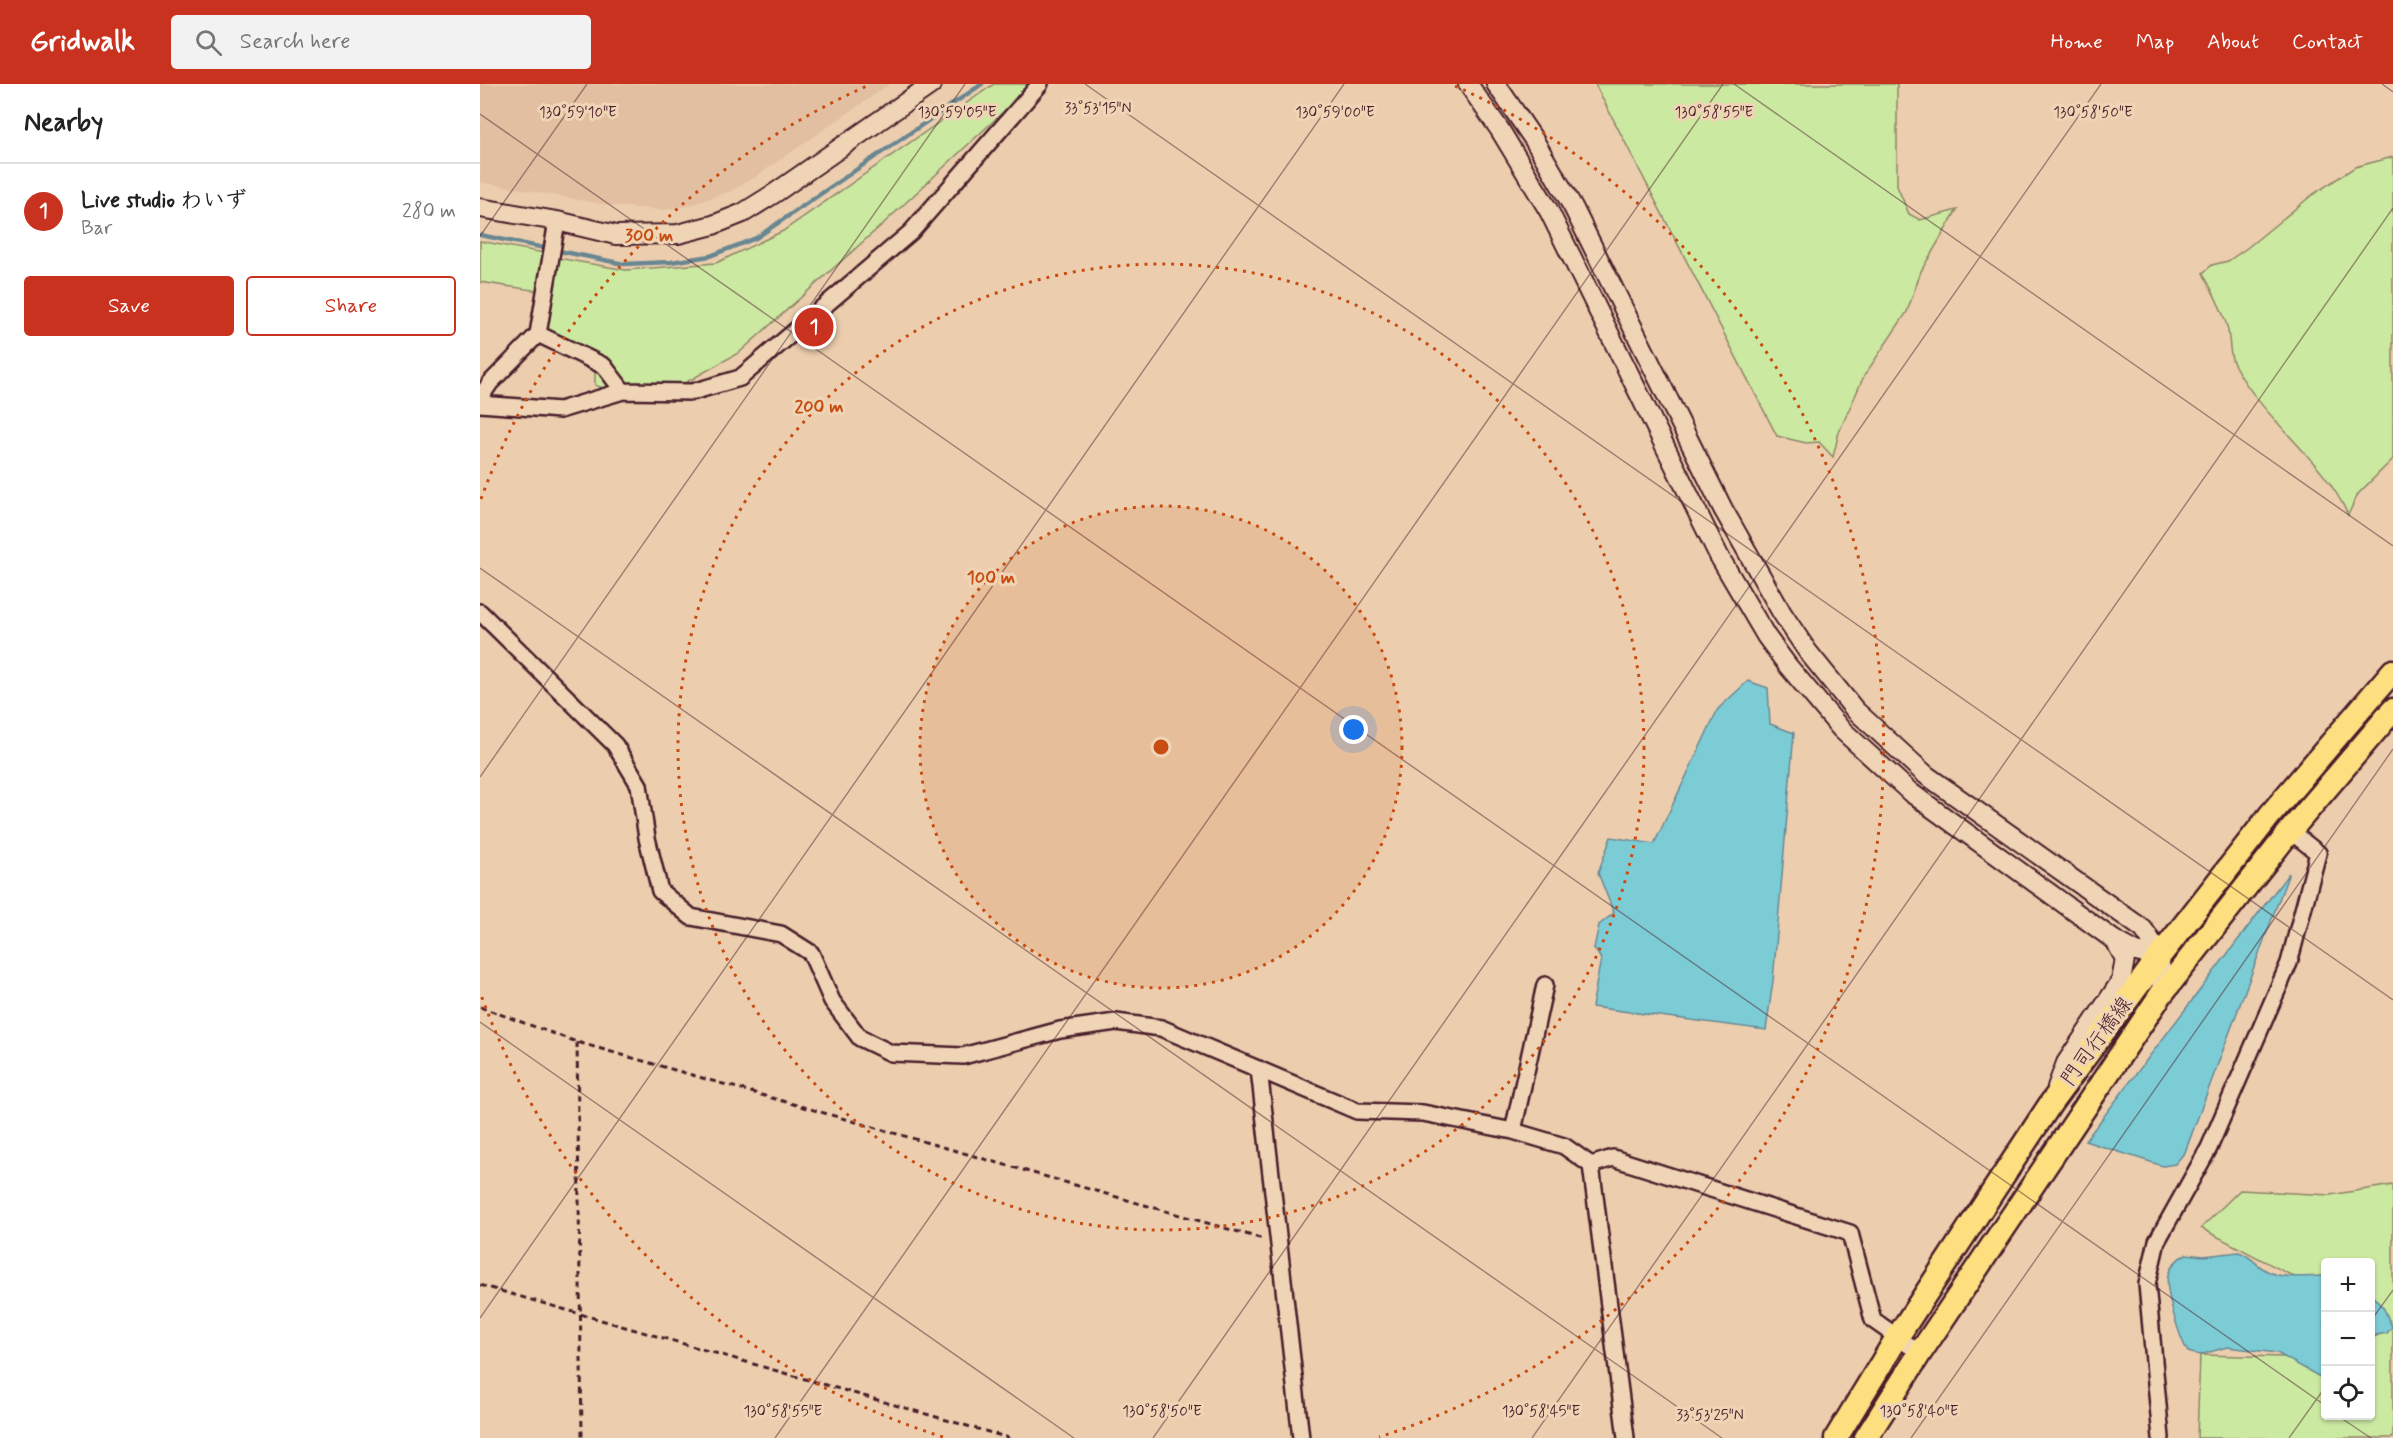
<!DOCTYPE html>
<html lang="en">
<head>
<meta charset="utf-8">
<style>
	body { margin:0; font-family:Mynerve,"Klee One",sans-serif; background:#f2f2f2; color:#222 }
	.controls { position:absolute; right:18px; bottom:18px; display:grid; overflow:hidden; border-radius:6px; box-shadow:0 2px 4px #0004 }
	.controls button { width:54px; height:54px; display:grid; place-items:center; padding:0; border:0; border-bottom:2px solid #e0e0e0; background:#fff; color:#222; font:30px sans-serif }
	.you { position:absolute; left:874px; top:646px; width:21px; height:21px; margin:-15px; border:4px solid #fff; border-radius:50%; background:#1a73e8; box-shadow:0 0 0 9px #1a73e833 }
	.badge { display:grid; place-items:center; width:39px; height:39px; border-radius:50%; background:#c8321e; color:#fff; font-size:20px; font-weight:700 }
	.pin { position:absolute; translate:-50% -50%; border:3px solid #fff; box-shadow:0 2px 6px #0006 }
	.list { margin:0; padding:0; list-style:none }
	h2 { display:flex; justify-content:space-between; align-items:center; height:78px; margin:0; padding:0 24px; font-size:26px }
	h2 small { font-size:20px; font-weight:400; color:#767676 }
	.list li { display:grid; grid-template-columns:39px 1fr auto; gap:18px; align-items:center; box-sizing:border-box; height:96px; padding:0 24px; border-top:2px solid #e0e0e0 }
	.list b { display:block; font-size:22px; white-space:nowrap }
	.list p { margin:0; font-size:20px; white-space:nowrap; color:#767676 }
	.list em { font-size:20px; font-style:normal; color:#767676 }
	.actions { display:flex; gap:12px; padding:18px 24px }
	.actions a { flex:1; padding:14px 0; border:2px solid #c8321e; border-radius:6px; text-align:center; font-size:21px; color:#c8321e }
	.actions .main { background:#c8321e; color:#fff }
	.icon { flex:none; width:33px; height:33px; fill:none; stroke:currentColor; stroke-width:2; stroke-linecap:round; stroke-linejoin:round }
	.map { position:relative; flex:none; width:1913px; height:1354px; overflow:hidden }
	header { display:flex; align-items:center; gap:36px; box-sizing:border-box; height:84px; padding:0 30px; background:#c8321e; color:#fff }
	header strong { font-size:28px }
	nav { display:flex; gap:33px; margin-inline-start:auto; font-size:21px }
	.search { width:420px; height:54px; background:#f2f2f2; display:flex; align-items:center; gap:15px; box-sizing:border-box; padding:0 21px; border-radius:6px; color:#767676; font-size:22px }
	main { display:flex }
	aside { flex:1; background:#fff }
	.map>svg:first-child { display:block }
	.built { fill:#e2bfa1 }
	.green { fill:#cce9a1; stroke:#8b8466; stroke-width:1.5 }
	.water { fill:#7cccd6; stroke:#688792; stroke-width:1.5 }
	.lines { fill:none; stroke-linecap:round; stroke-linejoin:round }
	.stream { stroke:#688792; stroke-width:4.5 }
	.minor-casing { stroke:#4a1f2b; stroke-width:20 }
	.tertiary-casing { stroke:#4a1f2b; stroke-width:22 }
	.primary-casing { stroke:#4a1f2b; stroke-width:27 }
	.path { stroke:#4a1f2b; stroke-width:3; stroke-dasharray:6 4.5; stroke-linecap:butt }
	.minor { stroke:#efd5b6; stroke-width:15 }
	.tertiary { stroke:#efd5b6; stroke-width:18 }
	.primary { stroke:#fedf80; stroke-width:22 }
	.ticks { fill:none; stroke:#4a1f2b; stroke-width:1.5; stroke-opacity:0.45 }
	.ring { fill:none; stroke:#c84d12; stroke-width:3; stroke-dasharray:3 6 }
	.labels { text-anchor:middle; stroke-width:6; stroke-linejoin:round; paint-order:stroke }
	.street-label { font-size:21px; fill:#4a1f2b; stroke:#efd5b6 }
	.ticks-label { font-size:15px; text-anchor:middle; fill:#4a1f2b; stroke:#efd5b6; stroke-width:6; stroke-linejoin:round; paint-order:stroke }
	.centre { fill:#c84d12; stroke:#efd5b6; stroke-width:3 }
	.ring-label { font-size:18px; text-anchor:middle; font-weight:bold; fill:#c84d12; stroke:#efd5b6; stroke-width:6; stroke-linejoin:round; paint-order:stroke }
</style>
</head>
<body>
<header>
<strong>Gridwalk</strong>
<div class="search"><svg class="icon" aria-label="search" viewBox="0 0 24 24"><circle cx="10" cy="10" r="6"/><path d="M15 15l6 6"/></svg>Search here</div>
<nav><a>Home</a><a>Map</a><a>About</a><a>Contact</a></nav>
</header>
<main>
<aside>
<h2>Nearby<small></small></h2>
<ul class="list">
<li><span class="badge">1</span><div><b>Live studio わいず</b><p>Bar</p></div><em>280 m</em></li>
</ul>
<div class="actions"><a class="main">Save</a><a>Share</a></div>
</aside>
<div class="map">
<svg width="1913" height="1354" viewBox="0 0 1913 1354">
	<rect width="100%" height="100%" fill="#ecceae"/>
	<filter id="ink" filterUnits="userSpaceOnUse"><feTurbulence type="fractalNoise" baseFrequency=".0167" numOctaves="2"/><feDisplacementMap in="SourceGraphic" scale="12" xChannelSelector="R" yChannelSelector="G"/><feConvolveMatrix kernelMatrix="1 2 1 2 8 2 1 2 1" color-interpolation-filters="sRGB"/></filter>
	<g filter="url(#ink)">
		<!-- built -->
		<path class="built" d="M 0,0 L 410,0 L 274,94 L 251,107 L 208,122 L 182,126 L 132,122 L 0,98 Z"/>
		<!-- green -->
		<path class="green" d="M 514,0 L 553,0 L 405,138 L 260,268 L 205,299 L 140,311 L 115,301 L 115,273 L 66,247 L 78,174 L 146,186 L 236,179 L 303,147 Z
			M 1115,0 L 1417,0 L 1417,102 L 1429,130 L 1440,136 L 1477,126 L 1441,187 L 1427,228 L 1384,292 L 1359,348 L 1353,373 L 1339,358 L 1326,359 L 1297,352 Z
			M 1913,73 L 1913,375 L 1878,410 L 1868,431 C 1843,374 1783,336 1754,280 C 1748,269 1751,252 1746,239 C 1741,222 1731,205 1723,189 L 1732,181 L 1748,177 L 1767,164 L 1832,111 L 1875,83 Z
			M 0,157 L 64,169 L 59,207 L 0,198 Z
			M 1913,1101 L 1913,1354 L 1717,1354 L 1720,1271 L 1845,1274 L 1846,1332 L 1890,1332 L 1891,1255 L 1911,1243 L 1891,1232 L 1890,1178 L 1846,1178 L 1845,1209 L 1721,1144 L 1760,1106 L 1850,1111 Z"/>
		<!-- water -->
		<path class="water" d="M 1268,597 L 1288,604 L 1290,640 L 1314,649 L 1293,897 L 1286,946 L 1112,923 L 1121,875 L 1114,864 L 1119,841 L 1134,829 L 1118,789 L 1131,753 L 1174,760 L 1238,625 Z
			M 1809,789 L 1705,1068 L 1695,1080 L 1683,1082 L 1605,1057 Z
			M 1759,1168 C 1771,1172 1776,1181 1787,1187 C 1804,1196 1827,1192 1845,1192 L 1845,1289 L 1840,1293 L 1797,1269 L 1747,1263 L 1720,1271 L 1708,1268 C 1700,1255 1684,1205 1688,1191 C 1691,1181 1697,1175 1706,1170 L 1724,1172 Z
			M 1890,1209 L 1904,1225 L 1912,1243 L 1907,1249 L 1891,1252 Z"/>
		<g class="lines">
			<!-- stream -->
			<path class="stream" d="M 0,151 L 144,180 L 191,178 L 230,172 L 276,154 L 502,0"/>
			<!-- minor casing -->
			<g class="minor-casing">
				<path id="minor" d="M 58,250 L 124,282 L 143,307
					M 0,314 L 10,299 L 58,250 L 77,137
					M 0,320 L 80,326 L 143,307 L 212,308 L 260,294 L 431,148 L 560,0
					M 0,528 L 135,661 L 159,701 L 167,754 L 180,807 L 211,833 L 301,850 L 331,869 L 352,917 L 380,954 L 411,969 L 483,972 L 580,946 L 636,938 L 681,944 L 877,1027 L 943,1029 L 1033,1047 L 1084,1062 L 1111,1081 L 1146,1354
					M 779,985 L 821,1354
					M 1033,1047 L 1065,901
					M 1111,1081 L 1133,1074 L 1370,1149 L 1393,1236 L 1440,1269
					M 1681,1354 L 1667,1200 L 1677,1157 L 1729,1064 L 1809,879 L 1838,769 L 1810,747"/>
			</g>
			<!-- tertiary casing -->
			<g class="tertiary-casing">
				<path id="tertiary" d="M 988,0 L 1020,46 L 1069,127 L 1239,472 L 1286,552 L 1308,582 L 1361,645 L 1430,708 L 1634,856 L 1656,868 L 1679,873
					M 1016,0 L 1054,56 L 1093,123 L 1243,425 L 1302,529 L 1328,568 L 1375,626 L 1446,691 L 1663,845 C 1679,865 1685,886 1680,912
					M 0,124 L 77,137 L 136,151 L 198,150 L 233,141 L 263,129 L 295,109 L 452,0
					M 1577,1003 L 1586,979 L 1641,897 L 1645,875 L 1635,857"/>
			</g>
			<!-- primary casing -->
			<g class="primary-casing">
				<path id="primary" d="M 1356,1354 L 1418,1252 L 1571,1019 L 1679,873 L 1790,731 L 1913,587
					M 1386,1354 L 1440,1269 L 1680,912 L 1810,747 L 1913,626"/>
			</g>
			<!-- path -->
			<path class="path" d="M 0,923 L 97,958 L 783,1155
				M 97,958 L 102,1354
				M 0,1201 L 529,1354"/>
			<!-- minor -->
			<use href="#minor" class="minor"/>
			<!-- tertiary -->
			<use href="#tertiary" class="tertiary"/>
			<!-- primary -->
			<use href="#primary" class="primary"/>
		</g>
	</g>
	<!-- ticks -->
	<path class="ticks" d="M 605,0 L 1913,916M 1254,0 L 1913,462M 1902,0 L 1913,8M 0,30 L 1846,1322M 0,152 L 107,0M 0,484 L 1242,1354M 0,693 L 485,0M 0,938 L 594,1354M 0,1234 L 864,0M 1890,1238 L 1913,1206M 1858,1332 L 1891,1354M 295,1354 L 1243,0M 673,1354 L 1621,0M 1052,1354 L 1913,124M 1431,1354 L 1913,665M 1809,1354 L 1846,1302"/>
	<!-- distance rings -->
	<circle cx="681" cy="663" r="241" fill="#c84d12" fill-opacity=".12"/>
	<g class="ring">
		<circle cx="681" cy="663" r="241"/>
		<circle cx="681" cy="663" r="483"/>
		<path d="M463 1353A724 724 0 0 1 1 911M1 415A724 724 0 0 1 387 2M975 2A724 724 0 0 1 899 1353"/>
	</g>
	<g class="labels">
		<!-- street labels -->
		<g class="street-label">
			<text transform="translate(1616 957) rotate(-54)" y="7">門司行橋線</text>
		</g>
	</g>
	<g class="ticks-label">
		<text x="618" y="29">33°53'15"N</text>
		<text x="98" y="33">130°59'10"E</text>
		<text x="477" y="33">130°59'05"E</text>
		<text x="855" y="33">130°59'00"E</text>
		<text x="1234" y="33">130°58'55"E</text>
		<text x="1613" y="33">130°58'50"E</text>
		<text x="303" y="1332">130°58'55"E</text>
		<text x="682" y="1332">130°58'50"E</text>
		<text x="1061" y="1332">130°58'45"E</text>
		<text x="1439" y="1332">130°58'40"E</text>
		<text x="1230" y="1336">33°53'25"N</text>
	</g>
	<circle cx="681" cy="663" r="9" class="centre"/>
	<g class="ring-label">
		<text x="169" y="157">300 m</text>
		<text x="339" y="328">200 m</text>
		<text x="511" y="499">100 m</text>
	</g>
</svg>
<div class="controls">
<button>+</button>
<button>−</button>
<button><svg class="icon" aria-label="locate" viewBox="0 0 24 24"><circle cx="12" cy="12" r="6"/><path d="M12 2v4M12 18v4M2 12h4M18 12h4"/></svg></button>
</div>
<div class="you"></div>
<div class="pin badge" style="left:334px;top:243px">1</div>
</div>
</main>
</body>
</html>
